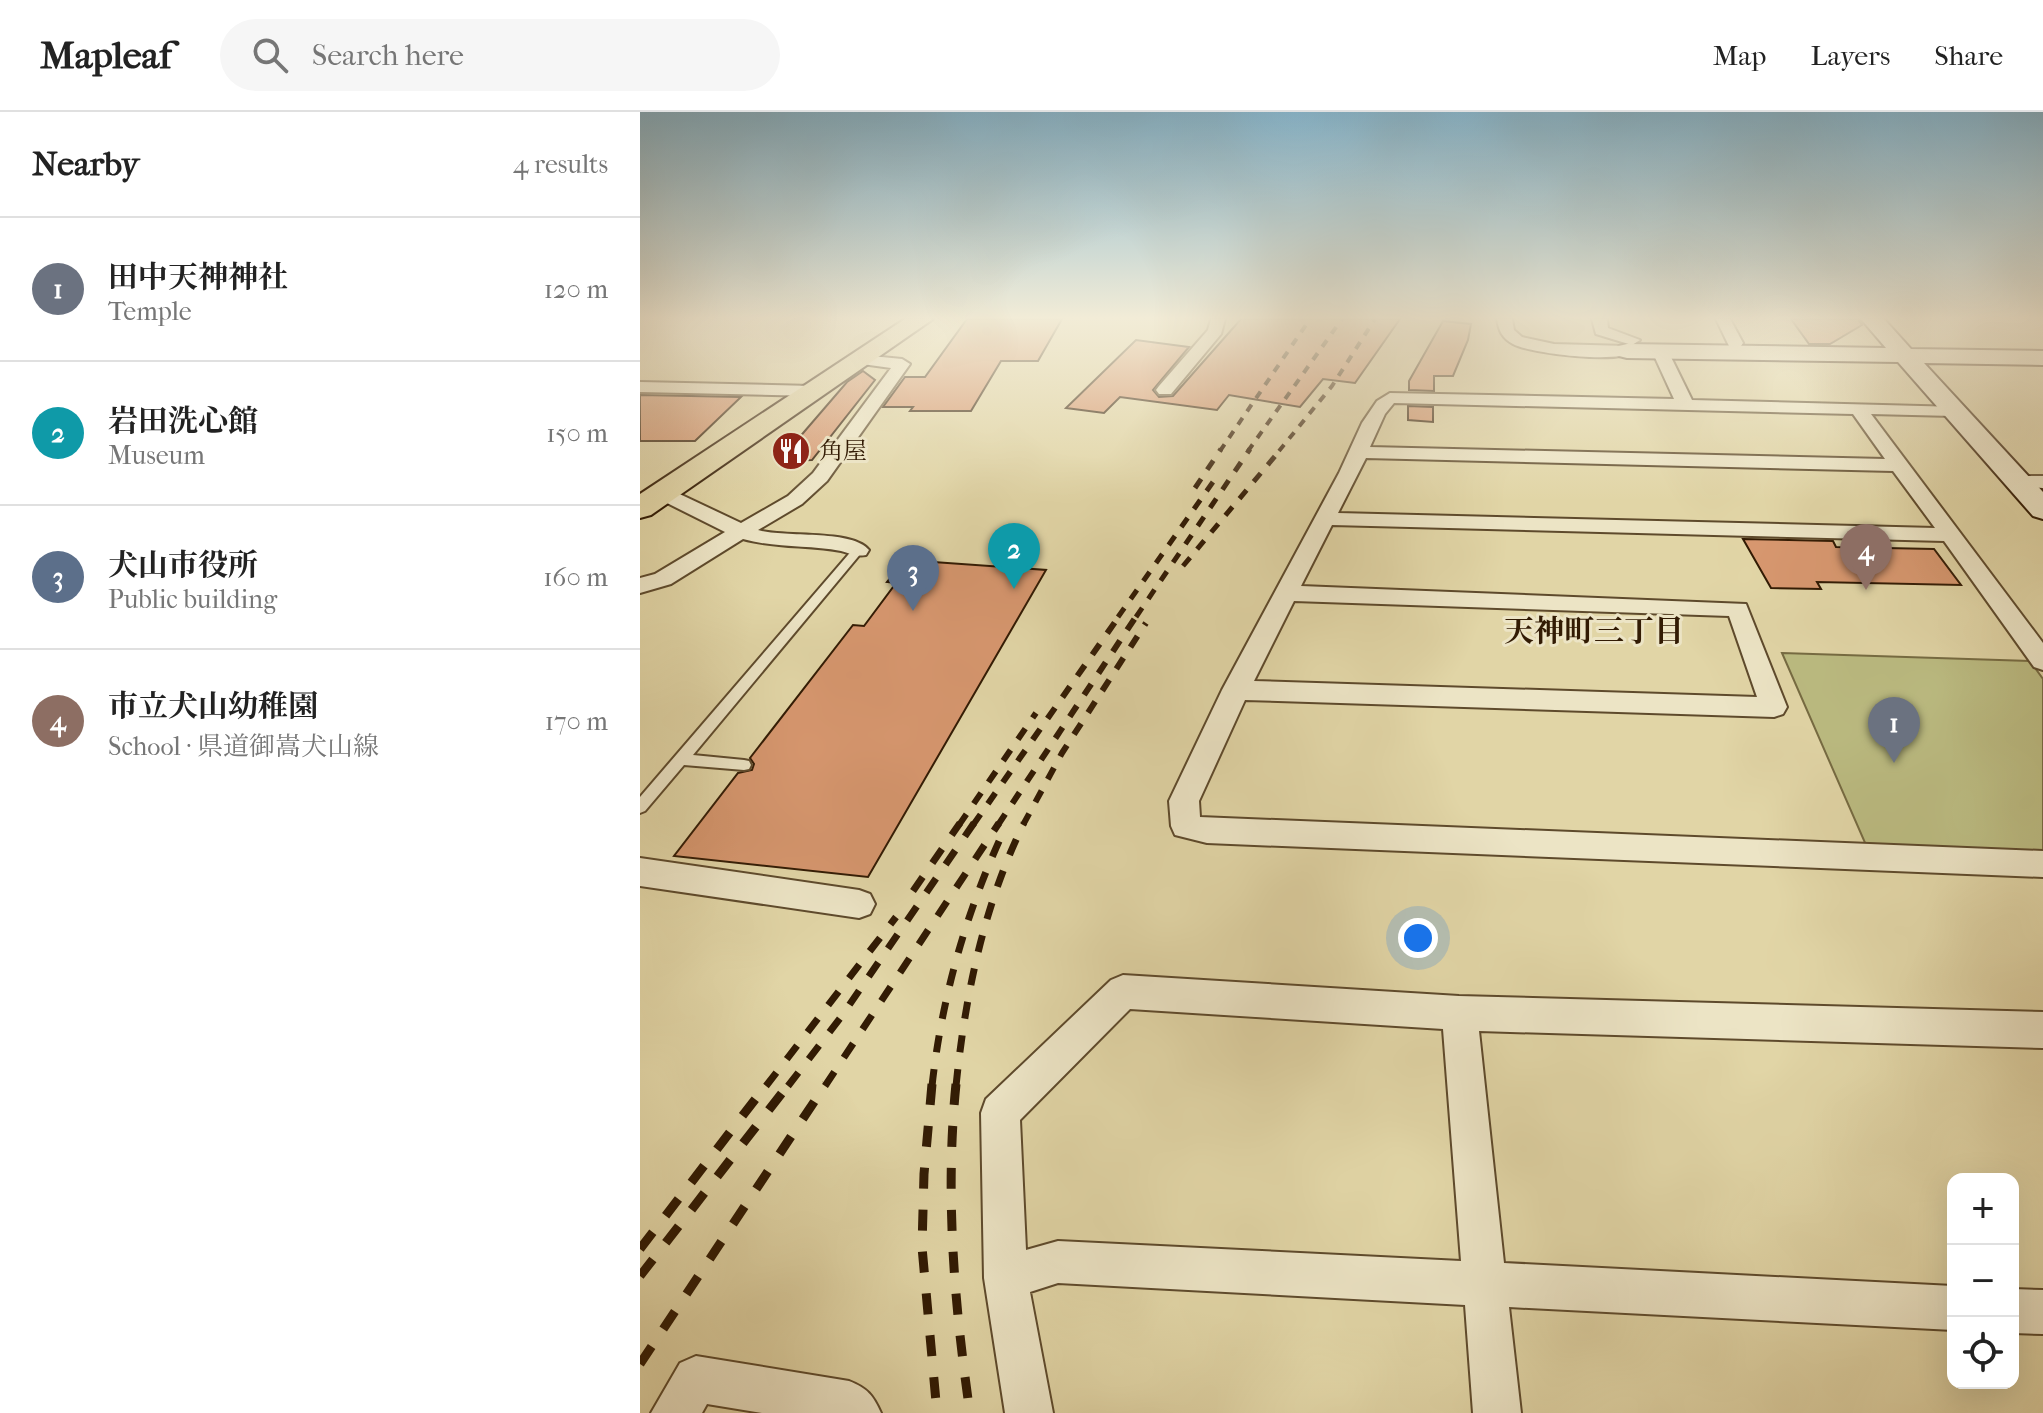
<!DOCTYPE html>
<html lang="en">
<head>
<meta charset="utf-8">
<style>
	body { margin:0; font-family:"IM FELL French Canon","Noto Serif JP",serif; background:#f6f6f6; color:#222 }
	.controls { position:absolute; right:24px; bottom:24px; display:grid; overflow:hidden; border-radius:16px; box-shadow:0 8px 32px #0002 }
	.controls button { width:72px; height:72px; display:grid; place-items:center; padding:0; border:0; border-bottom:2px solid #e0e0e0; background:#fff; color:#222; font:40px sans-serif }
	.you { position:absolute; left:778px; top:826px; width:28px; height:28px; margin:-20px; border:6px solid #fff; border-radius:50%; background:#1a73e8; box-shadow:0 0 0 12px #1a73e833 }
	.badge { display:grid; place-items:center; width:52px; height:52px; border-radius:50%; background:#8f2418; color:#fff; font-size:26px; font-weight:700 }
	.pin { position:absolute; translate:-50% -66px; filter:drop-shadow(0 2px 4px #0008) }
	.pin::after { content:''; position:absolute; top:42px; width:28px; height:24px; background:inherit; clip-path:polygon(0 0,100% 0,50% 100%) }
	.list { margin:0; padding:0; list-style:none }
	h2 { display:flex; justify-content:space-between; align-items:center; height:104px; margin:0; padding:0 32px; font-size:34px }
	h2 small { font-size:26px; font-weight:400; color:#767676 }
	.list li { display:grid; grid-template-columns:52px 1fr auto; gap:24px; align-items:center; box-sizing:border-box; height:144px; padding:0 32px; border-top:2px solid #e0e0e0 }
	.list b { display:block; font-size:30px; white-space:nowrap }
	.list p { margin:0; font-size:26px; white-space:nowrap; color:#767676 }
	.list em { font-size:26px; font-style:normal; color:#767676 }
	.icon { flex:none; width:44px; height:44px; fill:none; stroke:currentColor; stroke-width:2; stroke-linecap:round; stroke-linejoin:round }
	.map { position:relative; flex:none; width:1403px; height:1301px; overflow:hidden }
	header { display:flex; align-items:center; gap:48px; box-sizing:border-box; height:112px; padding:0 40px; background:#fff; border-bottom:2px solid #e0e0e0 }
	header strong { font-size:38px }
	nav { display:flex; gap:44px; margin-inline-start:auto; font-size:28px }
	.search { width:560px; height:72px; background:#f6f6f6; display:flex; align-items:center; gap:20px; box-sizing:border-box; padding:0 28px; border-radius:44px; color:#767676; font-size:30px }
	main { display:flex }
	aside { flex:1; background:#fff }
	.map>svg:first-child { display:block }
	.green { fill:#bbbb81; stroke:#766b42; stroke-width:2 }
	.building { fill:#d7976f; stroke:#321b04; stroke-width:2 }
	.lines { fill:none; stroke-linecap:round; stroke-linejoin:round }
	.lane-casing { stroke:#5e4a2c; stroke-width:4 }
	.street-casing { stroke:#5e4a2c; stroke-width:4 }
	.secondary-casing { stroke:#321b04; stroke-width:4 }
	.primary-casing { stroke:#321b04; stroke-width:4 }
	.lane { fill:#ece4c5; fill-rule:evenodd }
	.street { fill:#ece4c5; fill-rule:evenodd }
	.secondary { fill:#ece4c5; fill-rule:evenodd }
	.primary { fill:#e1d5a6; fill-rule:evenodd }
	.rail-far4 { stroke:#321b04; stroke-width:4; stroke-dasharray:8 8; stroke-linecap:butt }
	.rail-far3 { stroke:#321b04; stroke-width:5; stroke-dasharray:11 11; stroke-linecap:butt }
	.rail-far2 { stroke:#321b04; stroke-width:6; stroke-dasharray:13 13; stroke-linecap:butt }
	.rail-far1 { stroke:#321b04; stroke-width:7; stroke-dasharray:17 17; stroke-linecap:butt }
	.rail { stroke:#321b04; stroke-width:9; stroke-dasharray:21 21; stroke-linecap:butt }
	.labels { text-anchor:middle; stroke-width:6; stroke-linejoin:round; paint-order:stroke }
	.far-poi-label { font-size:24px; fill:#321b04; stroke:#ece4c5; text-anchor:start }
	.neighbourhood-label { font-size:30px; font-weight:bold; fill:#321b04; stroke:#ece4c5 }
</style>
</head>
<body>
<header>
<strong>Mapleaf</strong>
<div class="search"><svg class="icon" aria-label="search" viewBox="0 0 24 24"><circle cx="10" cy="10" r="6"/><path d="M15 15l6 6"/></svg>Search here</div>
<nav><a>Map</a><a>Layers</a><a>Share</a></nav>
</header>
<main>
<aside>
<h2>Nearby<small>4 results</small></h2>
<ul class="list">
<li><span class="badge" style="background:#6b7280">1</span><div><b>田中天神神社</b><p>Temple</p></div><em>120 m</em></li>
<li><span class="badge" style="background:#0f9aa8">2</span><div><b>岩田洗心館</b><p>Museum</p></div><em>150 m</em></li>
<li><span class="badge" style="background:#5c6f8a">3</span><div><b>犬山市役所</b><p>Public building</p></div><em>160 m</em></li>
<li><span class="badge" style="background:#8d6e63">4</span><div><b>市立犬山幼稚園</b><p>School · 県道御嵩犬山線</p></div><em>170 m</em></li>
</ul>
</aside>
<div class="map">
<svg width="1403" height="1301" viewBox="0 0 1403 1301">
	<rect width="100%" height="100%" fill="#e1d5a6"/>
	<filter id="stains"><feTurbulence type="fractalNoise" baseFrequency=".0025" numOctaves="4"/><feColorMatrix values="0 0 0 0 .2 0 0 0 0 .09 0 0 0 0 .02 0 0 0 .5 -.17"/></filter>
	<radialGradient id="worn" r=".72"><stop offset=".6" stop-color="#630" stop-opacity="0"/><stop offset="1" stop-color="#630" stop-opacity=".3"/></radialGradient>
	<!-- green -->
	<path class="green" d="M 1142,541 L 1390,549 L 1403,567 L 1403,740 L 1226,733 Z"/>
	<!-- building -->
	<path class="building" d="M 327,207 L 422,207 L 398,249 L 361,249 L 331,299 L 270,299 L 273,295 L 243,295 L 265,265 L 285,265 Z
		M 601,207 L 760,207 L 715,271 L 683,267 L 660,295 L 589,283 L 577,298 L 480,285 L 464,301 L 426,296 L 496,228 L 549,235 L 513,278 L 519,285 L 533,284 Z
		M 1151,207 L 1218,207 L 1222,213 L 1190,232 L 1169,232 Z
		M 803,209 L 831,212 L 828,228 L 813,264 L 794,264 L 794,279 L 769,278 L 769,269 Z
		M 223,259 L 235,268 L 172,348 L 139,349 L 207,270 Z
		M 0,283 L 101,285 L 55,329 L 0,329 Z
		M 768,294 L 793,295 L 793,310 L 768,308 Z
		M 1103,427 L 1193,429 L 1196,435 L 1294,437 L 1321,473 L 1177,470 L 1181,477 L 1131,476 Z
		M 265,448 L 406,458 L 228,765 L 34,744 L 98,661 L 112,658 L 114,652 L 110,646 L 213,513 L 224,514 L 256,471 L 247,470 Z"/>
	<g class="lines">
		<!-- lane casing -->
		<g class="lane-casing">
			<path id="lane" d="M 218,435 L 223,438 L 222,440 L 53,643 L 104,648 L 109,649 L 111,653 L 109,657 L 104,658 L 44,653 L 5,699 L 0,701 L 0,685 L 214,436 Z"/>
		</g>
		<!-- street casing -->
		<g class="street-casing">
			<path id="street" d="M 571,207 L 585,207 L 581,222 L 531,282 L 519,282 L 516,278 L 519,274 L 568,218 Z
				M 857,207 L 872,207 L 874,218 L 882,225 L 914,232 L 987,234 L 995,239 C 980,252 892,242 873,232 C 862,226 859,219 857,207 Z
				M 952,207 L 967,207 L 968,216 L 1000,228 L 992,233 L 956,222 Z
				M 1076,207 L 1090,207 L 1103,231 L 1101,234 L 1089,234 Z
				M 1020,234 L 1028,239 L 1052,288 L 1319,295 L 1322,299 L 1313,304 L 1231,302 L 1403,531 L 1403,558 L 1394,555 L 1304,429 L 692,413 L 661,474 L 1106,492 L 1147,595 L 1143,602 L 1134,605 L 605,588 L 559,689 L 560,705 L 1403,739 L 1403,765 L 567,731 L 535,723 L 531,714 L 529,689 L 582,578 L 699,361 L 722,311 L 737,289 L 750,281 L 1034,287 L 1012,239 ZM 754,291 L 1213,302 L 1245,347 L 730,335 L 745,302 ZM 726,346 L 1253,359 L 1295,416 L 698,401 ZM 654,489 L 1089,504 L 1117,585 L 614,569 Z
				M 221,243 L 262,247 L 270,252 L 187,369 L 162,392 L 118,418 C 145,426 212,417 229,438 L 226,443 C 215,445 210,441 201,439 C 168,433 135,436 103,427 L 31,472 L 0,481 L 0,466 L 15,462 L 85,420 L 15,385 L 12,381 L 15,377 L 29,377 L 101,411 L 148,384 L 173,361 L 251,256 L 215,251 L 215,245 Z
				M 0,270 L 173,274 L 182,279 L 173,284 L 0,280 Z
				M 1378,364 L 1403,364 L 1403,376 L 1371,374 L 1368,370 L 1371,366 Z
				M 0,746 L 219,778 L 230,782 L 235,792 L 230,802 L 219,806 L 0,774 Z
				M 483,863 L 819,884 L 1403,900 L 1403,936 L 839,919 L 864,1151 L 1313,1174 L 1313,1218 L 869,1195 L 881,1301 L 833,1301 L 825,1193 L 418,1171 L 390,1180 L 413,1301 L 365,1301 L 344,1166 L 341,1001 L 346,987 L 471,868 ZM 490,897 L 803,917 L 821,1149 L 418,1129 L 386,1138 L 380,1008 Z
				M 1373,1177 L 1403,1178 L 1403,1222 L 1373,1221 Z
				M 56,1244 L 209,1269 C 227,1276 233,1283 241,1301 L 122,1301 L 67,1292 L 62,1301 L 11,1301 L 40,1251 Z"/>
		</g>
		<!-- secondary casing -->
		<g class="secondary-casing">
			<path id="secondary" d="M 1221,207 L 1244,207 L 1271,237 L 1403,239 L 1403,253 L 1284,251 L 1403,380 L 1403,407 L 1393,404 L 1258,250 L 987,246 L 979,244 L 976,239 L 979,234 L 987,232 L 1246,236 Z"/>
		</g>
		<!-- primary casing -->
		<g class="primary-casing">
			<path id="primary" d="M 265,207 L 293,207 L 11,403 L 0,406 L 0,382 Z"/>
		</g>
		<!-- lane -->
		<use href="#lane" class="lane"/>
		<!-- street -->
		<use href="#street" class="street"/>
		<!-- secondary -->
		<use href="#secondary" class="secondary"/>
		<!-- primary -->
		<use href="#primary" class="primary"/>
		<!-- rail-far4 -->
		<path class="rail-far4" d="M 580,339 L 670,207
			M 608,339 L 702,207
			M 639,339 L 692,274 L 735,207"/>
		<!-- rail-far3 -->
		<path class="rail-far3" d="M 555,376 L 581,337
			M 543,454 L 641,337
			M 478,505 L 573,370
			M 496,505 L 610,337"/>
		<!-- rail-far2 -->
		<path class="rail-far2" d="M 319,713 L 396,601
			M 333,713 L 480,503
			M 358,713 L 497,503
			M 383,713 L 422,641 L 506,511"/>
		<!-- rail-far1 -->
		<path class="rail-far1" d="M 273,779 L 320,711
			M 126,974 L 256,805
			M 148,974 L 201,905 L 334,711
			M 185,974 L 359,711
			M 292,974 C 302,883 327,797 366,714
			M 316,974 C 325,884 344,792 384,711"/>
		<!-- rail -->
		<path class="rail" d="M 292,972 L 284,1062 L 282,1135 L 297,1301
			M 316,972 C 305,1082 314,1191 330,1301
			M 0,1137 L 127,972
			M 0,1164 L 149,972
			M 0,1252 L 186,972"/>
	</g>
	<!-- sky -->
	<linearGradient id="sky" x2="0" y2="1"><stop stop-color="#86b6ce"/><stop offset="0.53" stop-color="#f2ecd7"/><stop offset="1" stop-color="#f2ecd7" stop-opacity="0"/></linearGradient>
	<rect width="1403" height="389" fill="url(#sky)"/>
	<!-- icons -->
	<defs>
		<g id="restaurant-disc" transform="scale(2)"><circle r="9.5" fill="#8f2418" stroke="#ece4c5"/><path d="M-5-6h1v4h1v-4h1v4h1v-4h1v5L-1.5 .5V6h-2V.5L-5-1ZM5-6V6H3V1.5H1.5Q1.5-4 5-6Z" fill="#fff"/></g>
	</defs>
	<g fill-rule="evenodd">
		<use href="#restaurant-disc" x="151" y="339"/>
	</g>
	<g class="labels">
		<!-- far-poi labels -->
		<g class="far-poi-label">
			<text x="179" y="347">角屋</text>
		</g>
		<!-- neighbourhood labels -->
		<g class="neighbourhood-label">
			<text x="954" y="529">天神町三丁目</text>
		</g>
	</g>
	<rect width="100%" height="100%" filter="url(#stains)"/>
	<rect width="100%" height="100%" fill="url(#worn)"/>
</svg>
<div class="controls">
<button>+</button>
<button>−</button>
<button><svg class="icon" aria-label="locate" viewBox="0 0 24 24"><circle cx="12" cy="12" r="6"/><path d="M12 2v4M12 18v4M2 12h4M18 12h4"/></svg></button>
</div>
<div class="you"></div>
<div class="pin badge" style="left:1254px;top:651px;background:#6b7280">1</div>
<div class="pin badge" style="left:374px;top:477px;background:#0f9aa8">2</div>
<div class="pin badge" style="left:273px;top:499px;background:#5c6f8a">3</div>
<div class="pin badge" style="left:1226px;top:478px;background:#8d6e63">4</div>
</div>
</main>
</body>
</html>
